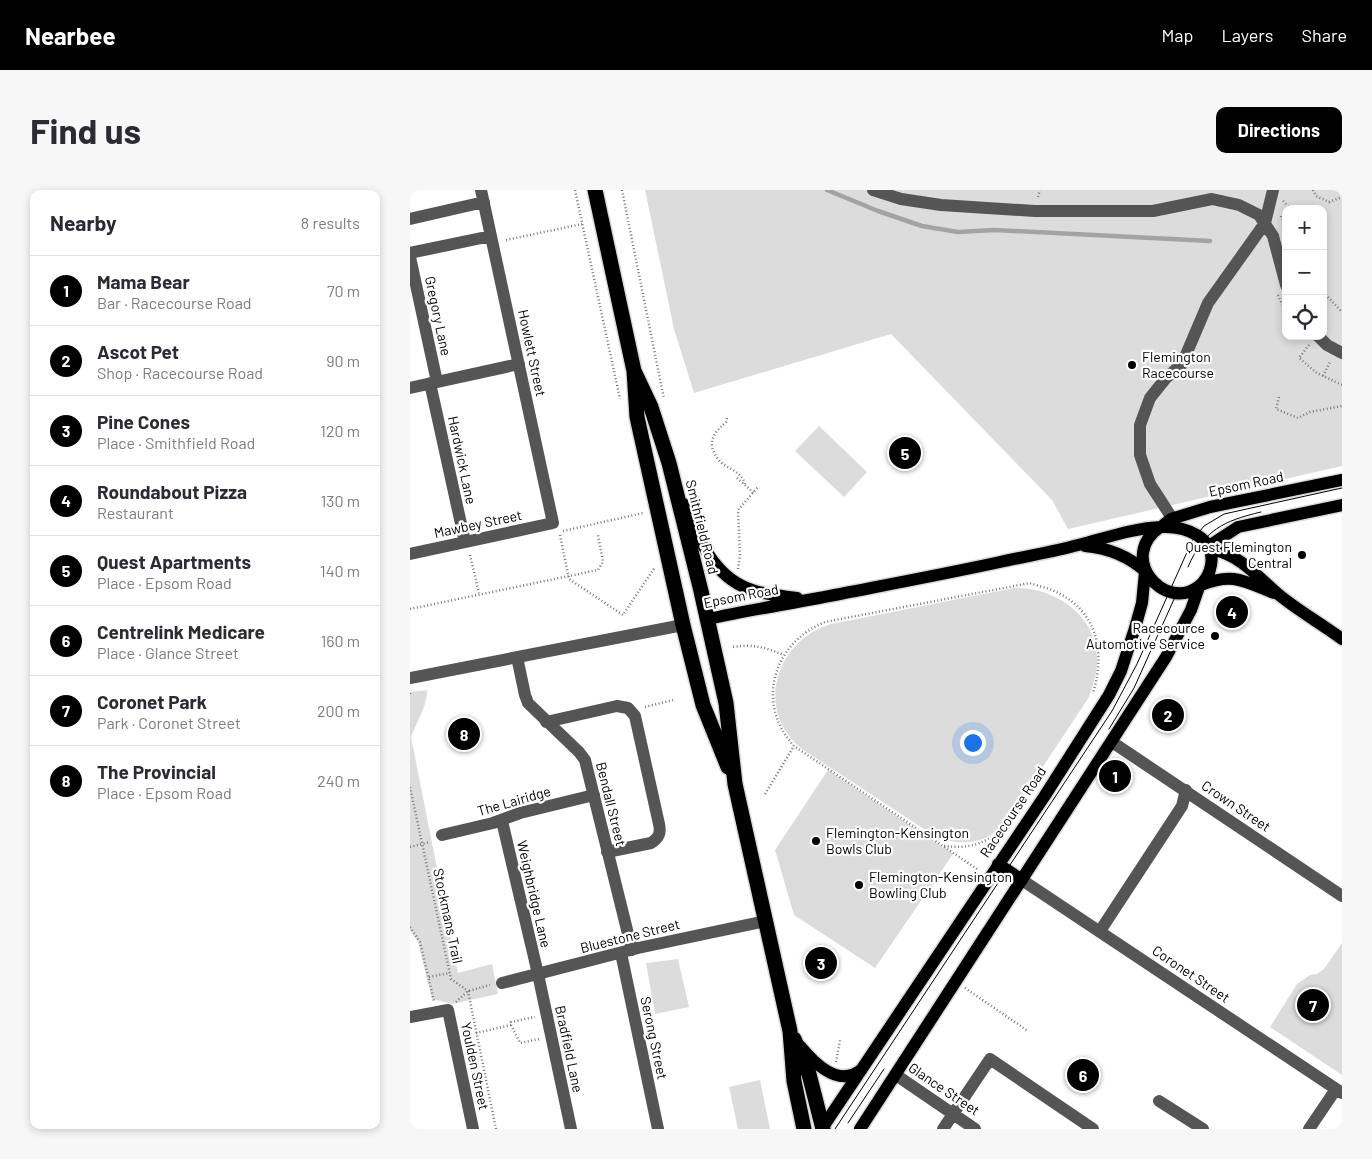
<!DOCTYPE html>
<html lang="en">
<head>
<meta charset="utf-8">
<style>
	body { margin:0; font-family:Barlow,sans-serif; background:#f7f7f7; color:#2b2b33 }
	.controls { position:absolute; right:15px; top:15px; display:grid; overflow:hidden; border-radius:10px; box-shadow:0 2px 8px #0003 }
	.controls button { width:45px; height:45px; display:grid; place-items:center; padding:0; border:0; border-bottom:1px solid #e1e1e2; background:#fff; color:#2b2b33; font:25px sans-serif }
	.you { position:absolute; left:562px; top:552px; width:18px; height:18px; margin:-12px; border:4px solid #fff; border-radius:50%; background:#1a73e8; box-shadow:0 0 0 8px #1a73e833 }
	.badge { display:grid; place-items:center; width:32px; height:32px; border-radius:50%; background:#000; color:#fff; font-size:16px; font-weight:700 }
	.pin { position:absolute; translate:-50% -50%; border:2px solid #fff; box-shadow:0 1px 5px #0006 }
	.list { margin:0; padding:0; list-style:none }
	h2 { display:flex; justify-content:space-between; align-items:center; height:65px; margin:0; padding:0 20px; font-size:21px }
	h2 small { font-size:16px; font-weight:400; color:#7c7c81 }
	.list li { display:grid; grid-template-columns:32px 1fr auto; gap:15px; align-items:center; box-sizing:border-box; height:70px; padding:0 20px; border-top:1px solid #e1e1e2 }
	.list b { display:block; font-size:19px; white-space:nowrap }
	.list p { margin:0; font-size:16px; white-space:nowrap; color:#7c7c81 }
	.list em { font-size:16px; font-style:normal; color:#7c7c81 }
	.icon { flex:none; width:28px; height:28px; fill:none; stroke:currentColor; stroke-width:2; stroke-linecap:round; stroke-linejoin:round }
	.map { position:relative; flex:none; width:932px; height:939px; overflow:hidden; border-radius:10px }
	header { display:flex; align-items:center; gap:30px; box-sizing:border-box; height:70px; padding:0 25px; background:#000; color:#fff }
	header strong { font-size:24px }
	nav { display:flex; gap:28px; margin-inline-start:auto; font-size:18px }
	.intro { display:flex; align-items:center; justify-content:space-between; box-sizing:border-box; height:120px; padding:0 30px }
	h1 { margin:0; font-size:35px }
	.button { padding:12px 22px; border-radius:10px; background:#000; color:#fff; font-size:18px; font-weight:700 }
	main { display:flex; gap:30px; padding:0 30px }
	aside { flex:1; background:#fff; border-radius:10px; box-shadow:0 2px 8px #0003 }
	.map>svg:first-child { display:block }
	.green { fill:#dcdcdc; fill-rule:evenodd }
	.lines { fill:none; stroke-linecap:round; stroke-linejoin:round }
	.stream { stroke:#a3a3a3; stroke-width:4.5 }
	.major-casing { stroke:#dbdbdb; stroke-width:15 }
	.highway-casing { stroke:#dbdbdb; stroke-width:18 }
	.path { stroke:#777; stroke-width:2.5; stroke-dasharray:1 2.5; stroke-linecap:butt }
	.minor { stroke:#555; stroke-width:12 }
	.major { stroke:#000; stroke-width:12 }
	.highway { stroke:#000; stroke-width:15 }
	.tram { stroke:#000; stroke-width:1 }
	.poi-dot { fill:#000; stroke:#fff; stroke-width:2 }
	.labels { text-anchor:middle; stroke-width:4.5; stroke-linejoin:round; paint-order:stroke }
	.street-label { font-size:14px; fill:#000; stroke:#fff }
	.poi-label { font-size:14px; fill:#000; stroke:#fff; text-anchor:start }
</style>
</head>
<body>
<header>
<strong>Nearbee</strong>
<nav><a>Map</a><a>Layers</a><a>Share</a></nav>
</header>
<div class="intro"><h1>Find us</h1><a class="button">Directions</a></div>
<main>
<aside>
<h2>Nearby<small>8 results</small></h2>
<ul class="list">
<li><span class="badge">1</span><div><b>Mama Bear</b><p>Bar · Racecourse Road</p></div><em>70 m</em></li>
<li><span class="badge">2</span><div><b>Ascot Pet</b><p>Shop · Racecourse Road</p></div><em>90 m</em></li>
<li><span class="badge">3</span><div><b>Pine Cones</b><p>Place · Smithfield Road</p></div><em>120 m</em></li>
<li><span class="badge">4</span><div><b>Roundabout Pizza</b><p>Restaurant</p></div><em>130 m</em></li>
<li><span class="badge">5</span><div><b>Quest Apartments</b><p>Place · Epsom Road</p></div><em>140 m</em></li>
<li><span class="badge">6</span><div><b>Centrelink Medicare</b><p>Place · Glance Street</p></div><em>160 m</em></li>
<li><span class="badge">7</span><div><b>Coronet Park</b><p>Park · Coronet Street</p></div><em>200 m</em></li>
<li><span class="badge">8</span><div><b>The Provincial</b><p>Place · Epsom Road</p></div><em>240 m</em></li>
</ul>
</aside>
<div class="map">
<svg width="932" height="939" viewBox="0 0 932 939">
	<rect width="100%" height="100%" fill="#fff"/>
	<!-- green -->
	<path class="green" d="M 235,0 L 932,0 L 932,276 L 658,339 L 642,310 L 481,144 L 284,203 L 264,139 ZM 876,19 L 913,19 L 913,146 L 876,146 Z
		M 409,236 L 457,282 L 434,307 L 385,261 Z
		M 604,398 C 646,397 690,427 687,474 C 686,486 683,496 679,507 L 595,634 C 574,655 550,657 523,645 L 395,561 C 343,524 364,451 421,434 Z
		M 17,500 C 18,514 6,533 1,547 L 48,783 L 82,774 L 88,804 L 42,814 L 22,809 L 8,752 L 0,740 L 0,502 Z
		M 418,580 L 543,664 L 465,778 L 384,725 L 365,660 Z
		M 932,753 L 932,885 L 860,837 L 887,794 L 900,785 L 907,784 L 914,779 Z
		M 268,769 L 279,817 L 245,824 L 236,773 Z
		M 350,890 L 360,939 L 328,939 L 319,897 Z"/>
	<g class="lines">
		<!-- stream -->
		<path class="stream" d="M 417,0 L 468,21 L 512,36 L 548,42 L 584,40 L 800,51"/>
		<!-- major casing -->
		<g class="major-casing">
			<path id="major" d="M 274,314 C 290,350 303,389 345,401 C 359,405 373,406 387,408
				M 751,337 L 761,329 L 800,317 L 932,290
				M 675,356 C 698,358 717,365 735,381
				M 799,356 L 828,337 L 932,315
				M 801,359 C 829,364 847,386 868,404 C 887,420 912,434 932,449
				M 791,395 C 823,382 834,391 864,403
				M 298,429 C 334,421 372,415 409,408 C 470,396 530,385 590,372 C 616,366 643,362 668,355 C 696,348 723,338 752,337 C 775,336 806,347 801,375 C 800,383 795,392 788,397 C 754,422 707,367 750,337
				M 588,674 L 612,690
				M 390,856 C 404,873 428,898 451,880
				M 413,937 L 634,607 L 699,505 L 711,481 L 725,438 L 732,413 L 735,382
				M 450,939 L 756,467 L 781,420 L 789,397"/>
		</g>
		<!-- highway casing -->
		<g class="highway-casing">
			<path id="highway" d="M 185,0 L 224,181 L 227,227 L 273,435 L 293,515 L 318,577
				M 224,181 L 241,217 L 259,273 L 291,401 L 316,513 L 325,594 L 380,841 L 384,891 L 394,939
				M 384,849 L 399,884 L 413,939"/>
		</g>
		<!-- path -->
		<path class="path" d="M 165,0 L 210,209
			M 212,0 L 254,209
			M 903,0 L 906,6 L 919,12 L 932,7
			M 628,7 L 630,0
			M 873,11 L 881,19
			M 871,26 L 875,35 L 875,39
			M 96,50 L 172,34
			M 913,102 L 932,122
			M 868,105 L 876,122
			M 899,155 L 889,168 L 907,183 L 932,195
			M 913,186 L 920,172
			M 869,207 L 866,219 L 888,228 L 900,222 L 932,216
			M 317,228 L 316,232 C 308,240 301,245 302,257 C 304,264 308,270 313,274 C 322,280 334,284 335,296
			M 327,288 L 344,303
			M 153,341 L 233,323
			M 150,345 L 159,389 L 213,425 L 245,377
			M 60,365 L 69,403
			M 328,379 L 330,366 L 328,320 L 348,297
			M 0,419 L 188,380 L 193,372 L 188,345
			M 323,457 C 345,454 353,457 374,465
			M 0,503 L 0,506
			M 235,517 L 263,510
			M 0,597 L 41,789 L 58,801 L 86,939
			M 355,604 L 384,556
			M 534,656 C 562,659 570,654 594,640 L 596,637
			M 0,657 L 20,652
			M 567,679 L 384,556 C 345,513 363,453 415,432 L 620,393 C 627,396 635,397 642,400 C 687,419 696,460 683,503
			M 0,737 L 10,752 L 24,811
			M 19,787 L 40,783
			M 555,798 L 618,841
			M 46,812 L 58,801 L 80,795
			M 101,835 L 110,853 L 130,849
			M 66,843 L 101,835 L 101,832 L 125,827
			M 426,872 L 430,850"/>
		<!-- minor -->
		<path class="minor" d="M 463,0 L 491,9 L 531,15 L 625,21 L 743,21 L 802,9 L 829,15 L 849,25 L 863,46 L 876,95
			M 0,29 L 74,12
			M 0,63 L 81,46
			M 0,67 L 27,192
			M 908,146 L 917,155 L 932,163
			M 20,193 L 55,352
			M 0,198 L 109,174
			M 762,328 L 740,294 L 730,265 L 730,235 L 740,208 L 756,188 L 772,174 L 798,113 L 855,33 L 863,0
			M 0,364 L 143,333 L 71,0
			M 107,467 L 115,505 L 118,513 L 169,562 L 175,570 L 222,760
			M 0,488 L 273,435
			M 136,532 L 207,516 L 218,518 L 225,526 L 249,634 C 251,643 249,648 241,653 L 197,662
			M 702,552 L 932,706
			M 92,631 L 128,784 L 161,939
			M 32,645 L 83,633 L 110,623 L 184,605
			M 612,690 L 932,903
			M 690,741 L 772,616 L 776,600
			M 211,763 L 248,939
			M 92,793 L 228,758 L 356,731
			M 0,827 L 38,820 L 63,939
			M 486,885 L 565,939
			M 749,911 L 793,939
			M 533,939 L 580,869 L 683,939
			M 899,939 L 926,899"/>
		<!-- major -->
		<use href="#major" class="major"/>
		<!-- highway -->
		<use href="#highway" class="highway"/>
		<!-- tram -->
		<path class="tram" d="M 778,377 C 794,340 813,331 851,322
			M 699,539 L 724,498 L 765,407
			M 438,933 L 474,879
			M 425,939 L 702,521 L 727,474 L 782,351 L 794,336 L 814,324 L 932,298"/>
	</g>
	<!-- markers -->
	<g class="poi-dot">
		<circle cx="722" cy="175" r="5"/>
		<circle cx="892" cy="365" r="5"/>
		<circle cx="805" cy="446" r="5"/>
		<circle cx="406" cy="651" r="5"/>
		<circle cx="449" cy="695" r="5"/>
	</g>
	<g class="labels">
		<!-- street labels -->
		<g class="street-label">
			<text transform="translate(28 126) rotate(78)" y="5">Gregory Lane</text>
			<text transform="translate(122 163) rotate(78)" y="5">Howlett Street</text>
			<text transform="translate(52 270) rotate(78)" y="5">Hardwick Lane</text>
			<text transform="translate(836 294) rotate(-12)" y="5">Epsom Road</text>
			<text transform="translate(68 334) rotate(-12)" y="5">Mawbey Street</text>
			<text transform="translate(292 337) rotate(76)" y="5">Smithfield Road</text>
			<text transform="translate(331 406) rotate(-11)" y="5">Epsom Road</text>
			<text transform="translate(104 611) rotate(-16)" y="5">The Lairidge</text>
			<text transform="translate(201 614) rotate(76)" y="5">Bendall Street</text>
			<text transform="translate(826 616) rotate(34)" y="5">Crown Street</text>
			<text transform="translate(603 622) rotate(-56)" y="5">Racecourse Road</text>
			<text transform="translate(124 704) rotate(77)" y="5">Weighbridge Lane</text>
			<text transform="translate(38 726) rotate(78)" y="5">Stockmans Trail</text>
			<text transform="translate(220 746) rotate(-14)" y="5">Bluestone Street</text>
			<text transform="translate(781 784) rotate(34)" y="5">Coronet Street</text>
			<text transform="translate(244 848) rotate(78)" y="5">Serong Street</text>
			<text transform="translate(159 859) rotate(78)" y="5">Bradfield Lane</text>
			<text transform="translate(65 876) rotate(78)" y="5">Youlden Street</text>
			<text transform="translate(534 899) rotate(34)" y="5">Glance Street</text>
		</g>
		<!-- poi labels -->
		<g class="poi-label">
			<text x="732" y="172">Flemington<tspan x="732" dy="16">Racecourse</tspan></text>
			<text x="882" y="362" text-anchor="end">Quest Flemington<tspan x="882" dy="16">Central</tspan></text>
			<text x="795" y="443" text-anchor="end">Racecource<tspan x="795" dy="16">Automotive Service</tspan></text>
			<text x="416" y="648">Flemington-Kensington<tspan x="416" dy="16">Bowls Club</tspan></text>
			<text x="459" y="692">Flemington-Kensington<tspan x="459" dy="16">Bowling Club</tspan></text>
		</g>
	</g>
</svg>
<div class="controls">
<button>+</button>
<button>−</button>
<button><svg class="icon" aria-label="locate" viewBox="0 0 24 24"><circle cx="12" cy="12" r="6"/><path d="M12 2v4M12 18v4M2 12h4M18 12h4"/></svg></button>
</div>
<div class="you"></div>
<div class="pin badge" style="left:705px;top:586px">1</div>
<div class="pin badge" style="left:758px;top:525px">2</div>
<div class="pin badge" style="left:411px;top:773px">3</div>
<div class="pin badge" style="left:822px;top:422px">4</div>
<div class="pin badge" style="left:495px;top:263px">5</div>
<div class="pin badge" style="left:673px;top:885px">6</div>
<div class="pin badge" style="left:903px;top:815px">7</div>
<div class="pin badge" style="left:54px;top:544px">8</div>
</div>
</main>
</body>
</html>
